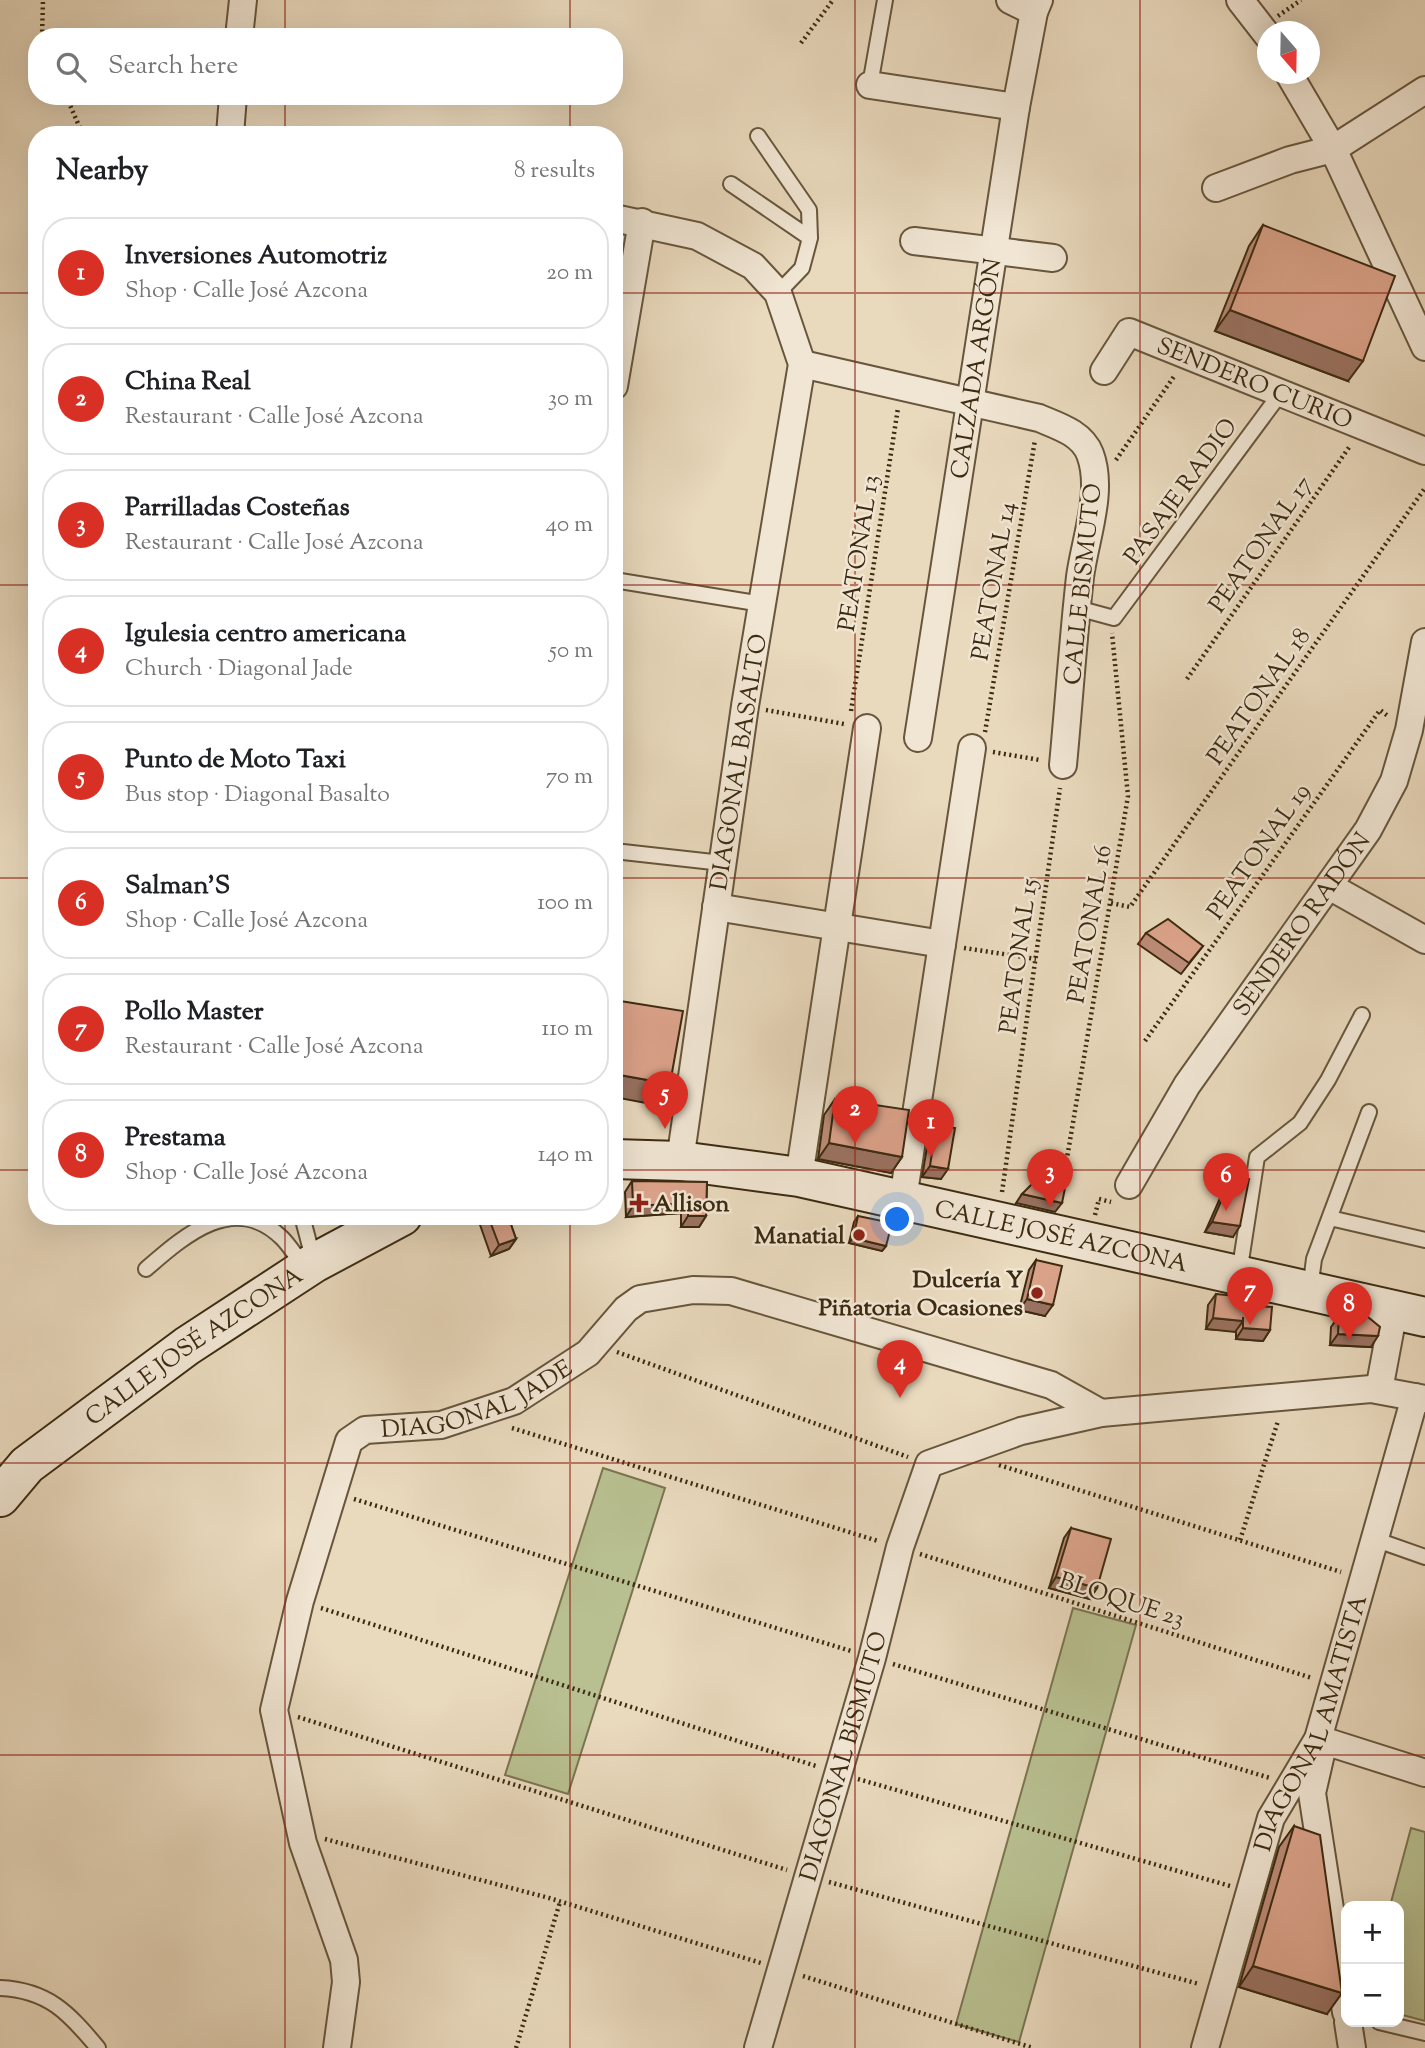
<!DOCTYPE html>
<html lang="en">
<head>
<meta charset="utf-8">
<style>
	body { margin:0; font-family:"Sorts Mill Goudy",serif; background:#f6f6f6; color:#202124 }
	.controls { position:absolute; right:21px; bottom:21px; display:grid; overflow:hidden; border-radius:14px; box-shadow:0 7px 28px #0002 }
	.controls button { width:63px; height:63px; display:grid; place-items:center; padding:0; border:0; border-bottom:2px solid #e0e0e0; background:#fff; color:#202124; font:35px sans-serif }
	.compass { position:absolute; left:1257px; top:21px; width:63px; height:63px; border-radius:50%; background:#fff; box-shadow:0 7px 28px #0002; rotate:160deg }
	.you { position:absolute; left:898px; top:1220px; width:24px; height:24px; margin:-18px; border:5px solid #fff; border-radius:50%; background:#1a73e8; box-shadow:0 0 0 10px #1a73e833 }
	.badge { display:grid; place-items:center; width:46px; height:46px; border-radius:50%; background:#d93025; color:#fff; font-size:23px; font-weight:700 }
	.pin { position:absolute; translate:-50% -58px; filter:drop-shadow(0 2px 4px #0008) }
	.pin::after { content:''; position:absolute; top:37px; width:24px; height:21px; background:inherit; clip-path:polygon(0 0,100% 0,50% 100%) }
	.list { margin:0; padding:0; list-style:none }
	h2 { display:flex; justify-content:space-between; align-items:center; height:91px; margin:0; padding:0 28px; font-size:30px }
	h2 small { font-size:23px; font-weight:400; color:#757577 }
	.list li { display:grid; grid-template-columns:46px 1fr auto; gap:21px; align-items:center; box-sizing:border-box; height:112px; margin:0 14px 14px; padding:0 14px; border:2px solid #e0e0e0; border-radius:28px }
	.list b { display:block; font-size:26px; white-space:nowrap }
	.list p { margin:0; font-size:23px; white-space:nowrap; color:#757577 }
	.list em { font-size:23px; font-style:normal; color:#757577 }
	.icon { flex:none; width:38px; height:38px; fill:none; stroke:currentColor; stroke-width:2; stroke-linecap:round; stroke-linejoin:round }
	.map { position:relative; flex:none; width:1425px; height:2048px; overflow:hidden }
	.search { position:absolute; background:#fff; box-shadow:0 7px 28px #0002; left:28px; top:28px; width:595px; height:77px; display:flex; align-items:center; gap:18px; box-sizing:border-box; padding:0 24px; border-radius:28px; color:#757577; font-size:26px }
	.panel { position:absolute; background:#fff; box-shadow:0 7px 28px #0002; left:28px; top:126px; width:595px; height:1099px; border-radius:28px }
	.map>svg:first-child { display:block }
	.green { fill:#b8bf90; stroke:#7a7550; stroke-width:2 }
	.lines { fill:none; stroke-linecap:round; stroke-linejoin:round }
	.lane-casing { stroke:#67563c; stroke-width:18 }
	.street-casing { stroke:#67563c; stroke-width:30 }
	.secondary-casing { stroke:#3c2b11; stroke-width:42 }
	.path { stroke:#3c2b11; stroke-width:4.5; stroke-dasharray:2 3.5; stroke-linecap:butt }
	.lane { stroke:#f1e6d4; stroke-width:14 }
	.street { stroke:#f1e6d4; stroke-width:26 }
	.secondary { stroke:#f1e6d4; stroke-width:38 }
	.wall { fill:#bd8c78; stroke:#3c2b11; stroke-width:2 }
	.shaded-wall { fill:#9a7261; stroke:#3c2b11; stroke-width:2 }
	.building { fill:#dca38b; stroke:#3c2b11; stroke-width:2 }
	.grid { fill:none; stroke:#8f2418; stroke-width:2; stroke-opacity:0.55 }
	.poi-dot { fill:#8f2418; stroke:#f1e6d4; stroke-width:2.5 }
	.labels { text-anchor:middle; stroke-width:5; stroke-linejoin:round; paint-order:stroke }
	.street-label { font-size:24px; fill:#3c2b11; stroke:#f1e6d4 }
	.poi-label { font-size:24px; font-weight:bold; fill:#3c2b11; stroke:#f1e6d4; text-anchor:end }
</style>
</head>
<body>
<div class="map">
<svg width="1425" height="2048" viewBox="0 0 1425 2048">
	<rect width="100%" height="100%" fill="#e9d9bd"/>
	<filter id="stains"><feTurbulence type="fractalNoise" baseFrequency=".00286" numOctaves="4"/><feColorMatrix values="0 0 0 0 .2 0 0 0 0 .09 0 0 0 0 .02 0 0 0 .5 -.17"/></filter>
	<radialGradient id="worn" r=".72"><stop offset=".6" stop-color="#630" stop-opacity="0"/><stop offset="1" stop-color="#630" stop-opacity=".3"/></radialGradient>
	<!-- green -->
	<path class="green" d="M 603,1468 L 665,1488 L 568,1794 L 505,1775 Z
		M 1073,1608 L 1136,1625 L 1019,2042 L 956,2024 Z
		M 1411,1828 L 1425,1832 L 1425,2021 L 1399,2014 L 1399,1906 L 1390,1906 Z"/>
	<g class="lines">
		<!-- lane casing -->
		<g class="lane-casing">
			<path id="lane" d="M 870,85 L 885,0
				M 758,136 L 809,210 L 810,238 L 802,268 L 778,293
				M 731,184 L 810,238
				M 614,580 L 762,604
				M 1077,608 L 1114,618 L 1280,394
				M 614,851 L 722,863
				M 302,1216 L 314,1262
				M 1330,1218 L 1425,1240
				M 146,1269 C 184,1236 234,1191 282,1238 C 290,1246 297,1258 305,1267
				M 1239,1274 L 1257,1157 L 1300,1123 L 1328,1080 L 1362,1015
				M 1310,1290 L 1314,1259 L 1369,1112
				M 1374,1539 L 1425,1557
				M 0,1988 C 48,1990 69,2013 98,2048
				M 1379,2022 L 1425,2033"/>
		</g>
		<!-- street casing -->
		<g class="street-casing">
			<g id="street">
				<path d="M 1010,0 L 1034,12"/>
				<path d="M 1240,0 L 1268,36"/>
				<path d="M 239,37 L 243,0"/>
				<path d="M 1289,74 L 1333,149 L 1425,347"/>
				<path d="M 870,85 L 1016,107"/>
				<path d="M 230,135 L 233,96"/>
				<path d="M 1216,188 L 1290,160 L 1333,149 L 1425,90"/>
				<path d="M 614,218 L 697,236 L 753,266 L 778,293 L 802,364 L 745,706 L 680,1161"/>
				<path d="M 914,241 L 1053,258"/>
				<path d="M 802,364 L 1039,418 C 1058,426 1082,433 1090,454 C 1104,491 1085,539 1080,577 C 1073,639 1069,702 1063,765"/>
				<path id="s1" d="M 1104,371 L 1129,332 L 1425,451"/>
				<path d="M 614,386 L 642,222"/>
				<path id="s2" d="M 918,738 L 1016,107 L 1034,12 L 1039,0"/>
				<path d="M 1329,886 L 1425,940"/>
				<path d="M 716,907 L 942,944"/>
				<path d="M 799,1177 L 867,728"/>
				<path id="s3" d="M 1129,1185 L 1187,1085 L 1368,830 L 1394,781 L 1409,730 L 1425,642"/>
				<path d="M 903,1199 L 972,748"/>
				<path d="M 1379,1390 L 1394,1310"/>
				<path d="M 1318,1739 L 1425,1773"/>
				<path d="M 1323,1745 L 1312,1793 L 1346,2012"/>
				<path d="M 1348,2022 L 1352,2048"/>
				<path id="s4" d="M 337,2048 L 346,1982 L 344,1960 L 303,1843 L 274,1710 L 300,1601 L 349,1441 L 365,1430 L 441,1425 L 514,1401 L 588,1353 L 626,1309 L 640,1299 L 693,1290 L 731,1291 L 1051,1385 L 1101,1413"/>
				<path id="s5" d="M 758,2048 L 872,1658 L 900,1547 L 929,1464 L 1021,1431 L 1101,1413 L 1371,1389 L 1425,1399"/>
				<path id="s6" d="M 1205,2048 L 1271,1818 L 1318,1739 L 1415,1397"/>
			</g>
		</g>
		<!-- secondary casing -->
		<g class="secondary-casing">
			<g id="secondary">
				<path id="s7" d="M 614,1159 L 680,1161 L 799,1177 L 1425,1317"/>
				<path id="s8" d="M 0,1497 L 27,1465 L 187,1346 L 314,1263 L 402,1216"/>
			</g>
		</g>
		<!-- path -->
		<path class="path" d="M 1278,16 L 1301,0
			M 42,37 L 43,0
			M 801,43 L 833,0
			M 66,96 L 83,135
			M 1116,460 L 1175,375
			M 1187,679 L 1350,446
			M 766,710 L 844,724
			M 851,711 L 898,408
			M 985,732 L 1035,440
			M 993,752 L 1040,760
			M 1111,903 L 1130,907 L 1425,488
			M 964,948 L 1036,959
			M 1145,1041 L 1380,710 L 1388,716
			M 1062,1188 L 1128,796 L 1112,633
			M 1002,1192 L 1060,788
			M 1095,1215 L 1099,1199 L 1111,1202
			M 617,1352 L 908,1457
			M 512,1428 L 878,1541
			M 999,1465 L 1341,1572
			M 354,1499 L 851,1651
			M 1240,1540 L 1278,1421
			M 920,1554 L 1312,1678
			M 321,1608 L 816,1766
			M 893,1664 L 1270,1778
			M 298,1717 L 787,1870
			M 858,1779 L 1230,1886
			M 325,1839 L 549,1898 L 761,1963
			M 829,1882 L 1199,1984
			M 803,1976 L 1033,2048
			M 516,2048 L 560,1902"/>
		<!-- lane -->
		<use href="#lane" class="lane"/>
		<!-- street -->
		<use href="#street" class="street"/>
		<!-- secondary -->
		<use href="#secondary" class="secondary"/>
	</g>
	<!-- wall -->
	<path class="wall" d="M 1263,225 L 1348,381 L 1215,331 L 1249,246 Z
		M 1146,933 L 1203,946 L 1181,974 L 1138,944 Z
		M 835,1099 L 902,1157 L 891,1173 L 818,1159 L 824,1115 Z
		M 936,1125 L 941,1179 L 922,1177 L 929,1135 Z
		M 1232,1176 L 1233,1237 L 1205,1232 L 1225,1187 Z
		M 632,1181 L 707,1182 L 706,1216 L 699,1227 L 681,1227 L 681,1213 L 626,1217 L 625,1192 Z
		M 483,1216 L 508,1216 L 516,1239 L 509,1249 L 491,1256 L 479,1222 Z
		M 858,1216 L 886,1246 L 882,1251 L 849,1243 L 854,1222 Z
		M 1036,1260 L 1045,1316 L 1019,1310 L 1029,1270 Z
		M 1216,1294 L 1245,1305 L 1270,1330 L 1263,1341 L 1236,1339 L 1236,1331 L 1206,1329 L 1208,1305 Z
		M 1339,1316 L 1371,1347 L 1330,1345 L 1331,1327 Z
		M 1071,1528 L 1090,1599 L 1049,1588 L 1064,1538 Z
		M 1294,1826 L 1327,2014 L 1239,1987 L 1279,1847 Z"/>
	<!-- shaded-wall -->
	<path class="shaded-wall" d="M 1230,310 L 1363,361 L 1348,381 L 1215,331 Z
		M 614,1074 L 670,1084 L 656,1105 L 614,1097 Z
		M 829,1143 L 902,1157 L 891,1173 L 818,1159 Z
		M 930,1166 L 948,1169 L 941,1179 L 922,1177 Z
		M 1022,1194 L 1062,1203 L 1055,1212 L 1016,1203 Z
		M 688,1203 L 681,1213 L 626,1217 L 633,1206 Z
		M 688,1216 L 706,1216 L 699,1227 L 681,1227 Z
		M 1212,1222 L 1240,1226 L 1233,1237 L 1205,1232 Z
		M 853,1238 L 886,1246 L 882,1251 L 849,1243 Z
		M 516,1239 L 509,1249 L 491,1256 L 499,1245 Z
		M 1027,1299 L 1053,1305 L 1045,1316 L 1019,1310 Z
		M 1213,1318 L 1243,1321 L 1235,1332 L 1206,1329 Z
		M 1243,1328 L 1270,1330 L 1263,1341 L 1236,1339 Z
		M 1338,1334 L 1378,1336 L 1371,1347 L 1330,1345 Z
		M 1056,1577 L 1097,1588 L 1090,1599 L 1049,1588 Z
		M 1253,1966 L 1342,1993 L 1327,2014 L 1239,1987 Z"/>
	<!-- building -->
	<path class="building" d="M 1263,225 L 1395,276 L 1363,361 L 1230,310 Z
		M 1168,919 L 1203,946 L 1189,963 L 1146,933 Z
		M 614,1000 L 683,1011 L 670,1084 L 614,1074 Z
		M 835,1099 L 909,1110 L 902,1157 L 829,1143 Z
		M 936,1125 L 955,1128 L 948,1169 L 930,1166 Z
		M 1232,1176 L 1249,1179 L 1240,1226 L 1212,1222 Z
		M 1038,1178 L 1066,1183 L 1062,1203 L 1022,1194 Z
		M 632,1181 L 707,1182 L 706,1216 L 688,1216 L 688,1203 L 633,1206 Z
		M 488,1216 L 508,1216 L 516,1239 L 499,1245 Z
		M 858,1216 L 892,1223 L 886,1246 L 853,1238 Z
		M 1036,1260 L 1062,1266 L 1053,1305 L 1027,1299 Z
		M 1216,1294 L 1246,1297 L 1245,1305 L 1272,1307 L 1270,1330 L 1243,1328 L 1243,1317 L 1243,1321 L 1213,1318 Z
		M 1339,1316 L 1368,1317 L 1380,1327 L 1378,1336 L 1338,1334 Z
		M 1071,1528 L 1111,1539 L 1097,1588 L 1056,1577 Z
		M 1294,1826 L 1320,1835 L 1342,1993 L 1253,1966 Z"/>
	<!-- grid -->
	<path class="grid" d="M 285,0 L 285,37M 570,0 L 570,37M 855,0 L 855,2048M 1140,0 L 1140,2048M 285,96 L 285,135M 570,96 L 570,135M 0,293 L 37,293M 614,293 L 1425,293M 0,585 L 37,585M 614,585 L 1425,585M 0,878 L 37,878M 614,878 L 1425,878M 0,1170 L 37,1170M 614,1170 L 1425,1170M 285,1216 L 285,2048M 570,1216 L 570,2048M 0,1463 L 1425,1463M 0,1755 L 1425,1755"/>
	<!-- markers -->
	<g class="poi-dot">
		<path d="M635.5 1192.5h7v7h7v7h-7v7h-7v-7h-7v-7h7z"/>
		<circle cx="859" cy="1235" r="7"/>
		<circle cx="1037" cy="1293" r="7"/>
	</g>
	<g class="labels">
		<!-- street labels -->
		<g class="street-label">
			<text dy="8" stroke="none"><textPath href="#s2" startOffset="374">CALZADA ARGÓN</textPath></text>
			<text dy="8" stroke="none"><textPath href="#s1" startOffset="182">SENDERO CURIO</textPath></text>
			<text transform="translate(1180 491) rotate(-54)" y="8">PASAJE RADIO</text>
			<text transform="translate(1260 544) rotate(-55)" y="8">PEATONAL 17</text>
			<text transform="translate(858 553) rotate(-81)" y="8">PEATONAL 13</text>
			<text transform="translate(993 581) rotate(-80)" y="8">PEATONAL 14</text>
			<text transform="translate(1082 584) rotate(-84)" y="8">CALLE BISMUTO</text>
			<text transform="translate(1258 696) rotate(-55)" y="8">PEATONAL 18</text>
			<text transform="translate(738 762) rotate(-81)" y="8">DIAGONAL BASALTO</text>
			<text transform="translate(1258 851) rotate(-55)" y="8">PEATONAL 19</text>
			<text transform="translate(1089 924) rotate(-80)" y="8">PEATONAL 16</text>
			<text dy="8" stroke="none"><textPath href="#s3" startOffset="313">SENDERO RADÓN</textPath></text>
			<text transform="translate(1018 956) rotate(-82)" y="8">PEATONAL 15</text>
			<text dy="8" stroke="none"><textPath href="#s7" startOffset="455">CALLE JOSÉ AZCONA</textPath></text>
			<text dy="8" stroke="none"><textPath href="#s8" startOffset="247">CALLE JOSÉ AZCONA</textPath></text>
			<text dy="8" stroke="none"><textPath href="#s4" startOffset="765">DIAGONAL JADE</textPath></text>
			<text transform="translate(1122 1599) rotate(18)" y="8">BLOQUE 23</text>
			<text dy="8" stroke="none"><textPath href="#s6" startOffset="343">DIAGONAL AMATISTA</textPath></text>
			<text dy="8" stroke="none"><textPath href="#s5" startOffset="304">DIAGONAL BISMUTO</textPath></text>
		</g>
		<!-- poi labels -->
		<g class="poi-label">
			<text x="653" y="1211" text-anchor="start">Allison</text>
			<text x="845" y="1243">Manatial</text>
			<text x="1023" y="1287">Dulcería Y<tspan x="1023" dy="28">Piñatoria Ocasiones</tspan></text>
		</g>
	</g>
	<rect width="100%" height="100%" filter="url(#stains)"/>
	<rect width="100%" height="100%" fill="url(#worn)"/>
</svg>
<div class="controls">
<button>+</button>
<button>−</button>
</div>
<svg class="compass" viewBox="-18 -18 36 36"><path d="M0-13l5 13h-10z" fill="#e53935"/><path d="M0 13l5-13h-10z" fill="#757577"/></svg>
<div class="you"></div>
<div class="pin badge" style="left:931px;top:1157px">1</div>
<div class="pin badge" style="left:855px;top:1144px">2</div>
<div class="pin badge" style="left:1050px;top:1207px">3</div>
<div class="pin badge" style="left:900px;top:1398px">4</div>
<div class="pin badge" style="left:665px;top:1129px">5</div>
<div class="pin badge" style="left:1226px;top:1211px">6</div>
<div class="pin badge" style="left:1250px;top:1325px">7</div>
<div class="pin badge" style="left:1349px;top:1340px">8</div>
<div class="search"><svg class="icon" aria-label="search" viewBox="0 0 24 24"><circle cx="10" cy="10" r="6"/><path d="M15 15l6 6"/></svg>Search here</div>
<section class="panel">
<h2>Nearby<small>8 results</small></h2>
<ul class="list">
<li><span class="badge">1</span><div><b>Inversiones Automotriz</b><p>Shop · Calle José Azcona</p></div><em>20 m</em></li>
<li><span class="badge">2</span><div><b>China Real</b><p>Restaurant · Calle José Azcona</p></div><em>30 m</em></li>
<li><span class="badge">3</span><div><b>Parrilladas Costeñas</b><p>Restaurant · Calle José Azcona</p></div><em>40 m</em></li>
<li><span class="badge">4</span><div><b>Igulesia centro americana</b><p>Church · Diagonal Jade</p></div><em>50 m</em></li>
<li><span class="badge">5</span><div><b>Punto de Moto Taxi</b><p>Bus stop · Diagonal Basalto</p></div><em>70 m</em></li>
<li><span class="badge">6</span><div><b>Salman'S</b><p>Shop · Calle José Azcona</p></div><em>100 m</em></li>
<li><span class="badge">7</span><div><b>Pollo Master</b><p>Restaurant · Calle José Azcona</p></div><em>110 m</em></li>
<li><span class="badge">8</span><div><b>Prestama</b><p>Shop · Calle José Azcona</p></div><em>140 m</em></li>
</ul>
</section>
</div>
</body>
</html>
